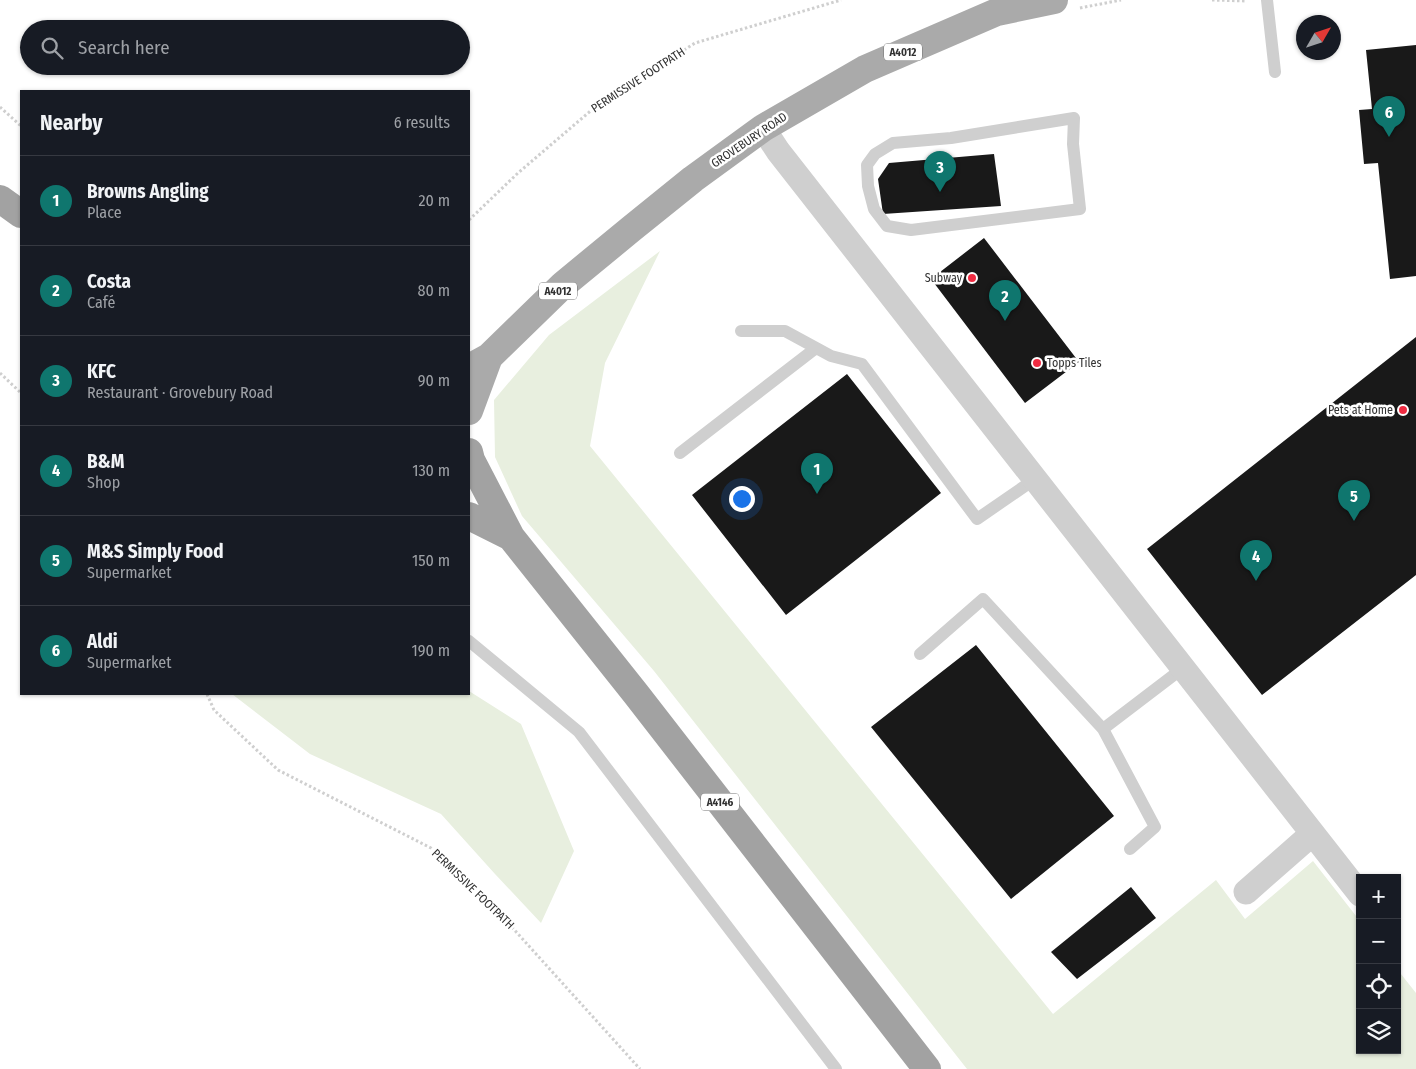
<!DOCTYPE html>
<html lang="en">
<head>
<meta charset="utf-8">
<style>
	body { margin:0; font-family:"Fira Sans Condensed",sans-serif; background:#242831; color:#f1f3f6 }
	.controls { position:absolute; right:15px; bottom:15px; display:grid; overflow:hidden; border-radius:0px; box-shadow:0 1px 4px #0004 }
	.controls button { width:45px; height:45px; display:grid; place-items:center; padding:0; border:0; border-bottom:1px solid #363941; background:#171b24; color:#f1f3f6; font:25px sans-serif }
	.compass { position:absolute; left:1296px; top:15px; width:45px; height:45px; border-radius:50%; background:#171b24; box-shadow:0 1px 4px #0004; rotate:51deg }
	.you { position:absolute; left:741px; top:498px; width:18px; height:18px; margin:-12px; border:4px solid #fff; border-radius:50%; background:#1a73e8; box-shadow:0 0 0 8px #1a73e833 }
	.badge { display:grid; place-items:center; width:32px; height:32px; border-radius:50%; background:#0f766e; color:#fff; font-size:16px; font-weight:700 }
	.pin { position:absolute; translate:-50% -41px; filter:drop-shadow(0 1px 2px #0008) }
	.pin::after { content:''; position:absolute; top:26px; width:18px; height:15px; background:inherit; clip-path:polygon(0 0,100% 0,50% 100%) }
	.list { margin:0; padding:0; list-style:none }
	h2 { display:flex; justify-content:space-between; align-items:center; height:65px; margin:0; padding:0 20px; font-size:21px }
	h2 small { font-size:16px; font-weight:400; color:#9ea1a6 }
	.list li { display:grid; grid-template-columns:32px 1fr auto; gap:15px; align-items:center; box-sizing:border-box; height:90px; padding:0 20px; border-top:1px solid #363941 }
	.list b { display:block; font-size:19px; white-space:nowrap }
	.list p { margin:0; font-size:16px; white-space:nowrap; color:#9ea1a6 }
	.list em { font-size:16px; font-style:normal; color:#9ea1a6 }
	.icon { flex:none; width:28px; height:28px; fill:none; stroke:currentColor; stroke-width:2; stroke-linecap:round; stroke-linejoin:round }
	.map { position:relative; flex:none; width:1416px; height:1069px; overflow:hidden }
	.search { position:absolute; background:#171b24; box-shadow:0 1px 4px #0004; left:20px; top:20px; width:450px; height:55px; display:flex; align-items:center; gap:12px; box-sizing:border-box; padding:0 18px; border-radius:28px; color:#9ea1a6; font-size:19px }
	.panel { position:absolute; background:#171b24; box-shadow:0 1px 4px #0004; left:20px; top:90px; width:450px; height:605px; border-radius:0px }
	.map>svg:first-child { display:block }
	.green { fill:#e8efdf }
	.building { fill:#191919 }
	.lines { fill:none; stroke-linecap:round; stroke-linejoin:round }
	.path { stroke:#cfcfcf; stroke-width:3; stroke-dasharray:2.5 2.5; stroke-linecap:butt }
	.service { stroke:#cfcfcf; stroke-width:12 }
	.minor { stroke:#cfcfcf; stroke-width:25 }
	.primary { stroke:#aaa; stroke-width:28 }
	.trunk { stroke:#a2a2a2; stroke-width:28 }
	.poi-dot { fill:#f02c42; stroke:#fff; stroke-width:2 }
	.labels { text-anchor:middle; stroke-width:5; stroke-linejoin:round; paint-order:stroke }
	.shield { fill:#fff; stroke:#707070; stroke-width:1 }
	.shield-label { font-size:11px; font-weight:bold; fill:#323232 }
	.street-label { font-size:12px; fill:#323232; stroke:#fff }
	.poi-label { font-size:12px; fill:#323232; stroke:#fff; text-anchor:end }
</style>
</head>
<body>
<div class="map">
<svg width="1416" height="1069" viewBox="0 0 1416 1069">
	<rect width="100%" height="100%" fill="#fff"/>
	<!-- green -->
	<path class="green" d="M 660,251 L 605,363 L 590,446 L 1053,1014 L 1216,880 L 1245,919 L 1313,861 L 1360,921 L 1360,1050 L 1397,1050 L 1397,969 L 1416,993 L 1416,1069 L 967,1069 L 654,671 L 522,516 L 495,457 L 494,400 L 549,335 Z
		M 469,691 L 521,724 L 574,851 L 541,923 L 495,874 L 441,814 L 310,754 L 232,694 L 469,694 Z"/>
	<!-- building -->
	<path class="building" d="M 1416,45 L 1416,276 L 1390,279 L 1378,163 L 1364,164 L 1359,110 L 1372,109 L 1366,50 Z
		M 994,154 L 1001,206 L 883,214 L 878,179 L 889,163 Z
		M 984,238 L 1079,362 L 1025,403 L 931,279 Z
		M 1416,337 L 1416,575 L 1262,695 L 1147,549 Z
		M 847,374 L 941,493 L 786,615 L 692,495 Z
		M 976,645 L 1114,816 L 1011,899 L 871,727 Z
		M 1131,887 L 1156,918 L 1077,979 L 1051,952 Z"/>
	<g class="lines">
		<!-- path -->
		<path class="path" d="M 1212,0 L 1247,1
			M 1080,8 L 1121,0
			M 0,107 L 21,126
			M 469,220 L 518,173 L 594,108 L 695,43 L 841,0
			M 0,373 L 21,393
			M 207,694 L 214,710 L 278,770 L 431,848 L 500,914 L 640,1069"/>
		<!-- service -->
		<path class="service" d="M 1267,0 L 1275,72
			M 1074,118 L 1073,144 L 1080,209 L 911,230 L 887,226 L 874,209 L 868,186 L 867,165 L 875,154 L 893,143 L 951,138 Z
			M 741,331 L 785,331 L 831,356 L 862,364 L 977,519 L 1035,479
			M 680,453 L 816,348
			M 469,641 L 579,732 L 836,1069
			M 920,654 L 983,599 L 1103,729
			M 1130,849 L 1155,827 L 1103,729 L 1183,668"/>
		<!-- minor -->
		<path class="minor" d="M 763,128 L 778,151 L 1360,894
			M 1246,892 L 1312,834"/>
		<!-- primary -->
		<path class="primary" d="M 469,368 L 489,357 L 563,285 L 631,229 L 693,179 L 763,128 L 865,69 L 997,12 L 1054,0
			M 469,411 L 489,357"/>
		<!-- trunk -->
		<path class="trunk" d="M 0,199 L 21,214
			M 469,452 L 471,460 L 511,537 L 636,694 L 927,1069
			M 469,516 L 511,537"/>
	</g>
	<!-- markers -->
	<g class="poi-dot">
		<circle cx="972" cy="278" r="5"/>
		<circle cx="1037" cy="363" r="5"/>
		<circle cx="1403" cy="410" r="5"/>
	</g>
	<g class="labels">
		<!-- shield labels -->
		<g class="shield">
			<rect x="884" y="43.5" width="38" height="17" rx="4"/>
			<rect x="539" y="282.5" width="38" height="17" rx="4"/>
			<rect x="701" y="793.5" width="38" height="17" rx="4"/>
		</g>
		<g class="shield-label">
			<text x="903" y="56">A4012</text>
			<text x="558" y="295">A4012</text>
			<text x="720" y="806">A4146</text>
		</g>
		<!-- street labels -->
		<g class="street-label">
			<text transform="translate(638 80) rotate(-33)" y="4">PERMISSIVE FOOTPATH</text>
			<text transform="translate(749 140) rotate(-34)" y="4">GROVEBURY ROAD</text>
			<text transform="translate(473 889) rotate(44)" y="4">PERMISSIVE FOOTPATH</text>
		</g>
		<!-- poi labels -->
		<g class="poi-label">
			<text x="962" y="282">Subway</text>
			<text x="1047" y="367" text-anchor="start">Topps Tiles</text>
			<text x="1393" y="414">Pets at Home</text>
		</g>
	</g>
</svg>
<div class="controls">
<button>+</button>
<button>−</button>
<button><svg class="icon" aria-label="locate" viewBox="0 0 24 24"><circle cx="12" cy="12" r="6"/><path d="M12 2v4M12 18v4M2 12h4M18 12h4"/></svg></button>
<button><svg class="icon" aria-label="layers" viewBox="0 0 24 24"><path d="M12 4l9 5-9 5-9-5zM3 14l9 5 9-5"/></svg></button>
</div>
<svg class="compass" viewBox="-18 -18 36 36"><path d="M0-13l5 13h-10z" fill="#e53935"/><path d="M0 13l5-13h-10z" fill="#9ea1a6"/></svg>
<div class="you"></div>
<div class="pin badge" style="left:817px;top:494px">1</div>
<div class="pin badge" style="left:1005px;top:321px">2</div>
<div class="pin badge" style="left:940px;top:192px">3</div>
<div class="pin badge" style="left:1256px;top:581px">4</div>
<div class="pin badge" style="left:1354px;top:521px">5</div>
<div class="pin badge" style="left:1389px;top:137px">6</div>
<div class="search"><svg class="icon" aria-label="search" viewBox="0 0 24 24"><circle cx="10" cy="10" r="6"/><path d="M15 15l6 6"/></svg>Search here</div>
<section class="panel">
<h2>Nearby<small>6 results</small></h2>
<ul class="list">
<li><span class="badge">1</span><div><b>Browns Angling</b><p>Place</p></div><em>20 m</em></li>
<li><span class="badge">2</span><div><b>Costa</b><p>Café</p></div><em>80 m</em></li>
<li><span class="badge">3</span><div><b>KFC</b><p>Restaurant · Grovebury Road</p></div><em>90 m</em></li>
<li><span class="badge">4</span><div><b>B&amp;M</b><p>Shop</p></div><em>130 m</em></li>
<li><span class="badge">5</span><div><b>M&amp;S Simply Food</b><p>Supermarket</p></div><em>150 m</em></li>
<li><span class="badge">6</span><div><b>Aldi</b><p>Supermarket</p></div><em>190 m</em></li>
</ul>
</section>
</div>
</body>
</html>
